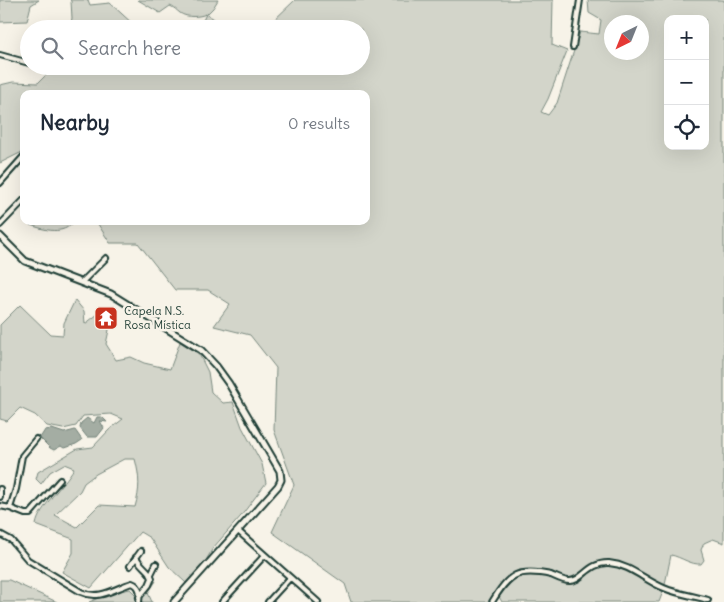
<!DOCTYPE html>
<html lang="en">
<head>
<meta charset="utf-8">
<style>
	body { margin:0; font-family:Delius,sans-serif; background:#f6f6f7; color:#1f2937 }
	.controls { position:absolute; right:15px; top:15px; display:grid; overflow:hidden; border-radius:10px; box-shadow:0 5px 20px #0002 }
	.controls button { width:45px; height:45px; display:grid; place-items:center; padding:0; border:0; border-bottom:1px solid #e0e1e3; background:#fff; color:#1f2937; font:25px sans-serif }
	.compass { position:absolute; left:604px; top:15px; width:45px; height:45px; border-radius:50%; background:#fff; box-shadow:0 5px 20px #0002; rotate:223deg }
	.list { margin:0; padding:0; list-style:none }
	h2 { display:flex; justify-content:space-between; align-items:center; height:65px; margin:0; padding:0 20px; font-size:21px }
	h2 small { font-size:16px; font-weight:400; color:#747a83 }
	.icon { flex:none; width:28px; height:28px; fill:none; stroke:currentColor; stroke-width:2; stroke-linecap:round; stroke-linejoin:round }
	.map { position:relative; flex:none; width:724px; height:602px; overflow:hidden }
	.search { position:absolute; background:#fff; box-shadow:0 5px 20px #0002; left:20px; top:20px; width:350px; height:55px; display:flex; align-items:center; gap:12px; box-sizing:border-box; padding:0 18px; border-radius:28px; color:#747a83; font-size:19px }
	.panel { position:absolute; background:#fff; box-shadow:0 5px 20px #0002; left:20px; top:90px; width:350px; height:135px; border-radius:10px }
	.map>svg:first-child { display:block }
	.green { fill:#d3d5ca; stroke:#79897f; fill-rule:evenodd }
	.water { fill:#a4ada3; stroke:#6f8077 }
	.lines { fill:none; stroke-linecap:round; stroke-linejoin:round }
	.street-casing { stroke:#1f3d34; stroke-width:8 }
	.secondary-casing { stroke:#1f3d34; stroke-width:9 }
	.street { stroke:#f7f3e8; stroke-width:4 }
	.secondary { stroke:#f7f3e8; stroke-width:5 }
	.labels { text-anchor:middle; stroke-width:5; stroke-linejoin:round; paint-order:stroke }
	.poi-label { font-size:12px; fill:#1f3d34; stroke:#f7f3e8; text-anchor:start }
</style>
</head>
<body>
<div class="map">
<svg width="724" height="602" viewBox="0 0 724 602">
	<rect width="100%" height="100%" fill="#f7f3e8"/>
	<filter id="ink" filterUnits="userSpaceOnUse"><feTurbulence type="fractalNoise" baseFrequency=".02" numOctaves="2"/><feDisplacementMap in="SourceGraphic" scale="10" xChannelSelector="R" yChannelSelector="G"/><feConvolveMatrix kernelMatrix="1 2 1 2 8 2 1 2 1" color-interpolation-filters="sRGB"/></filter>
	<g filter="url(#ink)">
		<!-- green -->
		<path class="green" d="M 0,0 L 39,0 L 31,5 L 27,21 L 0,22 Z
			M 70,0 L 88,0 L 90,5 L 110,3 L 134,25 L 145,29 L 70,29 L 72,18 L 71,1 Z
			M 138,0 L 218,0 L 213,8 L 207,14 L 228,29 L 199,29 L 206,14 C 199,17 187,18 180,13 C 176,10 175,8 170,6 L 160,13 Z
			M 295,0 L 553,0 L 552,45 L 567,51 L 548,99 L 541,112 L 548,115 L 557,103 L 580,32 L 599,34 L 601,20 L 589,13 L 588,0 L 724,0 L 724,543 L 713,539 L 704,543 L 701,550 L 704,560 L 701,564 C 691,565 681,557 671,555 L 664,589 L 659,602 L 502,602 L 497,593 L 492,602 L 351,602 L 345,584 L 272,532 L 294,485 L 274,430 L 276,368 L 250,335 L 214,326 L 230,304 L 208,290 L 175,290 L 138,243 L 110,243 L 96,221 L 366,221 L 366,94 L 24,94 L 24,151 L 0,163 L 0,85 L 13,82 L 38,83 L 48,73 L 52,66 L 361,66 L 361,29 L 269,29 L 272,22 ZM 668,19 L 705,19 L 705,146 L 668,146 ZM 612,22 L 642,22 L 642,52 L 612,52 Z
			M 33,221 L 75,221 C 62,236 46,230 30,225 Z
			M 75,300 L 84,311 L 85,324 L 98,314 L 109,330 L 106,344 L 116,360 L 131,357 L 144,363 L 170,369 L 180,342 L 199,354 L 208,372 L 211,392 L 223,403 L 233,402 L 242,427 L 262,464 L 266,483 L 241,516 L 213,548 L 204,564 L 186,583 L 169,567 L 150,538 L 140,532 L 91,588 L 62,572 L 73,553 L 73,539 L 36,525 C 39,507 64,486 74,468 L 64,464 L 50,472 L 41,484 L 36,479 L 38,472 L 77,449 L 93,447 L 109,430 L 123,419 L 111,414 L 83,416 L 76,426 L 63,429 L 47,426 L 35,415 L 20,408 L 7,421 L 0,419 L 0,325 L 20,305 L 50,334 L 63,335 L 64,323 ZM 124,459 L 135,459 C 140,478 140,489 135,507 L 99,505 L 77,527 L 55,515 L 80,491 L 84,483 L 96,474 Z
			M 0,580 L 9,580 L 57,602 L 0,602 Z
			M 156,581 L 148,593 L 152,602 L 89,602 L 111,593 L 130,589 L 139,598 Z"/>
		<!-- water -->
		<path class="water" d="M 97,417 L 102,417 L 107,422 L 100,421 L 104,428 L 97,437 L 87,437 L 80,428 L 81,423 L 87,418 L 94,423 Z
			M 52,429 L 64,433 L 75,430 L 82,440 L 76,444 L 64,448 L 61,446 L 54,450 L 50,448 L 40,438 L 45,430 Z"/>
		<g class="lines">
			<!-- street casing -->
			<g class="street-casing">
				<path id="street" d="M 44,29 L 44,27
					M 573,47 L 580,0
					M 0,55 L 29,63
					M 0,183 L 24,156
					M 0,225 L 24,200
					M 82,282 L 106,258
					M 0,489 L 0,497
					M 0,506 L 10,508 L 16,489 L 22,456 L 36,439
					M 10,508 L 25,514 L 30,514 L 60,480
					M 238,531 L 318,602
					M 0,534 L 11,540 L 28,560 L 81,592 C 100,601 115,588 132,583 C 141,586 140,594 139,602
					M 136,557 C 141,567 149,569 152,578 L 149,585 L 139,597
					M 130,566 L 141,551
					M 151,574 L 156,564
					M 222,602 L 265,555
					M 268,602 L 290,578
					M 492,602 C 509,574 517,568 551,575 C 556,577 563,581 569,581 C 582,582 588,562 609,563 C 631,565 644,580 664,588 C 678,594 694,596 708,600"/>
			</g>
			<!-- secondary casing -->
			<g class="secondary-casing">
				<path id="secondary" d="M 0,236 L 25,261 L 111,294 L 201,350 L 216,366 L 229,384 L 280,471 L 281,480 L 278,486 L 174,602"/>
			</g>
			<!-- street -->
			<use href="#street" class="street"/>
			<!-- secondary -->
			<use href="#secondary" class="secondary"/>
		</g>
	</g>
	<!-- icons -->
	<defs>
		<g id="temple-square" transform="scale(1.25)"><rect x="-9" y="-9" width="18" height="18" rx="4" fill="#c8321e" stroke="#f7f3e8"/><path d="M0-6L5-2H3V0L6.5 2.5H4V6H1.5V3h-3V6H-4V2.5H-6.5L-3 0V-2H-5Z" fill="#fff"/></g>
	</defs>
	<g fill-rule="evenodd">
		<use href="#temple-square" x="106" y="318"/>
	</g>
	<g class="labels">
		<!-- poi labels -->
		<g class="poi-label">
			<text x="124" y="315">Capela N.S.<tspan x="124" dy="14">Rosa Mística</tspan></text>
		</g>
	</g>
</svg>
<div class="controls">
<button>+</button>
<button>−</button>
<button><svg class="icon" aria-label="locate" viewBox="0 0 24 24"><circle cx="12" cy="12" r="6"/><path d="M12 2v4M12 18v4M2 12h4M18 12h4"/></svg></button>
</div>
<svg class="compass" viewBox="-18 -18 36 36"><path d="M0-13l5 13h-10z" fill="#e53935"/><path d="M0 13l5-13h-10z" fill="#747a83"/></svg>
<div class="search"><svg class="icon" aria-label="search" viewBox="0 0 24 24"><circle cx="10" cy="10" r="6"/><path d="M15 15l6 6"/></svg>Search here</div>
<section class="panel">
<h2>Nearby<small>0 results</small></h2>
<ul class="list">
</ul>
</section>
</div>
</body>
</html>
